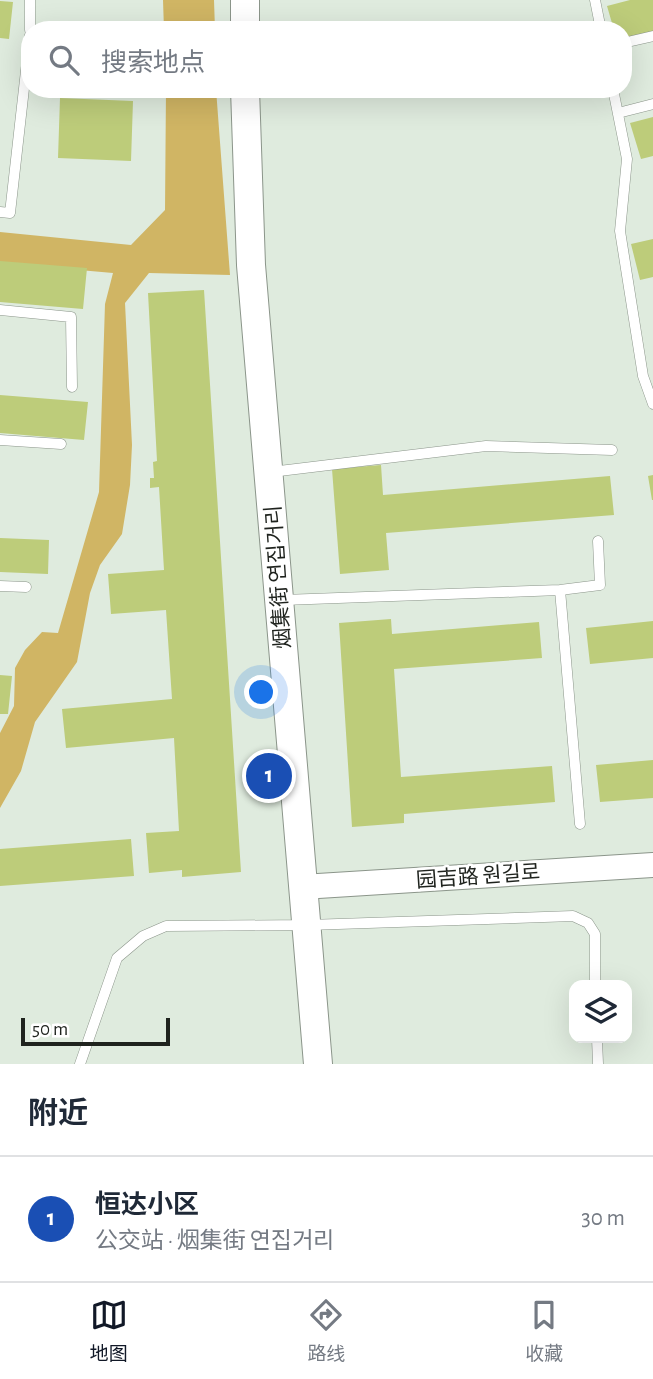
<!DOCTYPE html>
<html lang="zh">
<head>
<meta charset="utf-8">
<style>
	body { margin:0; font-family:"Alegreya Sans","Noto Sans SC","Noto Sans KR",sans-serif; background:#f2f2f3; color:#1f2937 }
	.controls { position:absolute; right:21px; bottom:21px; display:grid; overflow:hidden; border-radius:14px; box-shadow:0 7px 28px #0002 }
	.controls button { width:63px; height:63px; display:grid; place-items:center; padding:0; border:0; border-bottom:2px solid #e0e1e3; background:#fff; color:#1f2937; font:35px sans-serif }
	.scale { position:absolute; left:21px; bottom:18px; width:149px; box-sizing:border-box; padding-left:7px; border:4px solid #1f231e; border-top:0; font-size:19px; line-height:24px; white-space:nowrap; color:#1f231e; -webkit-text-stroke:5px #fff; paint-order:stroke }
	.you { position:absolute; left:262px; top:693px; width:24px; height:24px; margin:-18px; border:5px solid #fff; border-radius:50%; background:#1a73e8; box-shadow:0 0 0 10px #1a73e833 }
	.badge { display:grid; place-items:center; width:46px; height:46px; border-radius:50%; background:#111827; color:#fff; font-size:23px; font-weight:700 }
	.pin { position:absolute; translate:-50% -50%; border:4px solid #fff; box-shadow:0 2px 7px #0006 }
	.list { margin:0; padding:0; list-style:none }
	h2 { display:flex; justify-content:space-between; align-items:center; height:91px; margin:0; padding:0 28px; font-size:30px }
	h2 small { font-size:23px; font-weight:400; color:#747a83 }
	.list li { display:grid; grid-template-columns:46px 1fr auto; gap:21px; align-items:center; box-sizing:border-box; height:126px; padding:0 28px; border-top:2px solid #e0e1e3 }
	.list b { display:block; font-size:26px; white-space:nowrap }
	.list p { margin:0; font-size:23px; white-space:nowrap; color:#747a83 }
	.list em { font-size:23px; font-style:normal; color:#747a83 }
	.icon { flex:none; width:38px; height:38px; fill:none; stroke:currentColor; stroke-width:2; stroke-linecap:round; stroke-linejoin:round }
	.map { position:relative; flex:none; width:653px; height:1064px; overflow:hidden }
	.search { position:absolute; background:#fff; box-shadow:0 7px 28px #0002; left:21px; right:21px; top:21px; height:77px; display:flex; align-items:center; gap:18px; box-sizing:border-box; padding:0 24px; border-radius:28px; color:#747a83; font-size:26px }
	.sheet { height:217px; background:#fff }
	nav { display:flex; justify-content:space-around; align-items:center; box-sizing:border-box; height:98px; border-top:2px solid #e0e1e3; background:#fff; font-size:19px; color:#747a83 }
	nav a { display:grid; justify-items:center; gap:4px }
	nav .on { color:#111827 }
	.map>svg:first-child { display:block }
	.green { fill:#d0b564 }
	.building { fill:#bdcc7a }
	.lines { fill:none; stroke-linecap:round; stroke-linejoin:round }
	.service-casing { stroke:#8b958a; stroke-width:11 }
	.tertiary-casing { stroke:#8b958a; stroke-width:26 }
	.secondary-casing { stroke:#8b958a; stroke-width:30 }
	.service { stroke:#fff; stroke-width:10 }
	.tertiary { stroke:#fff; stroke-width:24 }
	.secondary { stroke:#fff; stroke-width:28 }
	.labels { text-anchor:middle; stroke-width:5; stroke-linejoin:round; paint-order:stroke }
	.street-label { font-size:21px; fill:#1f231e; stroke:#fff }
</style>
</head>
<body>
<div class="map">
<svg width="653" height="1064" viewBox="0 0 653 1064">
	<rect width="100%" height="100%" fill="#dfebde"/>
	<!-- green -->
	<path class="green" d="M 163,0 L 214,0 L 215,30 L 164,30 Z
		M 166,89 L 216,89 L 230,275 L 149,273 L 125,303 L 132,445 L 130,485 L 122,534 L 100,565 L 90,593 L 77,662 L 35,722 L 21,771 L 0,808 L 0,733 L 14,706 L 15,668 L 25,650 L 42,632 L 58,633 L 99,492 L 105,304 L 113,273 L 0,263 L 0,232 L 131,245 L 165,210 Z"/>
	<!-- building -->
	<path class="building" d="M 630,0 L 653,0 L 653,32 L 623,40 L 623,30 L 614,30 L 607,6 Z
		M 0,1 L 13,2 L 9,39 L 0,38 Z
		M 60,98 L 133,101 L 131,161 L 58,158 Z
		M 653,117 L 653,156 L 641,159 L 630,123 Z
		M 653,239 L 653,277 L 640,280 L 631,244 Z
		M 0,261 L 87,268 L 83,309 L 0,302 Z
		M 204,290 L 241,872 L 182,877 L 182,870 L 149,873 L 146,833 L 179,831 L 174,738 L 66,748 L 62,709 L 172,699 L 166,610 L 111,614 L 108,574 L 164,570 L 159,487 L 150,488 L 150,478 L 154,478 L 153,462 L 157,461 L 148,293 Z
		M 0,395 L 88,402 L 84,440 L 0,433 Z
		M 381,465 L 383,495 L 610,476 L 614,515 L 386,533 L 389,570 L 340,574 L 332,469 Z
		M 653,475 L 653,500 L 652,500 L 648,476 Z
		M 0,538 L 49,540 L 48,574 L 0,572 Z
		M 391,619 L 392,634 L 539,622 L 542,658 L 394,669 L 401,777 L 552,766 L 555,802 L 404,814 L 404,823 L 352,827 L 339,623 Z
		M 653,621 L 653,658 L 590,664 L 586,628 Z
		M 0,675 L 12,676 L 8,714 L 0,714 Z
		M 653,760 L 653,798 L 600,802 L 596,765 Z
		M 131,839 L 134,876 L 0,886 L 0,849 Z"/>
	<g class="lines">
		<!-- service casing -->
		<g class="service-casing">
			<path id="service" d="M 30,0 L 30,30
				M 595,0 L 601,30
				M 623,43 L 653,36
				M 613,89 L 627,159 L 620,231 L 643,376 L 653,404
				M 618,113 L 653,104
				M 0,212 L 10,213 L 30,35
				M 0,310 L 71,317 L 72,387
				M 0,440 L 61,444
				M 271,472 L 486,446 L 612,450
				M 0,586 L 26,587
				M 560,590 L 580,824
				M 283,600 L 560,590 L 600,585 L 598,541
				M 597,1038 L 598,1064
				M 80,1064 L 117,958 L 143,936 L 166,926 L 308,925 L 573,916 L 588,923 L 595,934 L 595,985"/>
		</g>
		<!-- tertiary casing -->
		<g class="tertiary-casing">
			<path id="tertiary" d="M 302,887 L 653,865"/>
		</g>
		<!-- secondary casing -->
		<g class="secondary-casing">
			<path id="secondary" d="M 245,0 L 245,30
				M 245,89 L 251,265 L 318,1064"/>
		</g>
		<!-- service -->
		<use href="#service" class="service"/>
		<!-- tertiary -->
		<use href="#tertiary" class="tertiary"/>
		<!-- secondary -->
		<use href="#secondary" class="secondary"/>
	</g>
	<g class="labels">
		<!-- street labels -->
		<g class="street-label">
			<text transform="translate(278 577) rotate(-94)" y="7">烟集街 연집거리</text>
			<text transform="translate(478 876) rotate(-4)" y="7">园吉路 원길로</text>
		</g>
	</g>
</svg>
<div class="controls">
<button><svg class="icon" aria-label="layers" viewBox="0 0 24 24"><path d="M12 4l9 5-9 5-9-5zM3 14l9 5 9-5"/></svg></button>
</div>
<div class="scale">50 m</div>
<div class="you"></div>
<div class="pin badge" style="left:269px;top:776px;background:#1a4fb4">1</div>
<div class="search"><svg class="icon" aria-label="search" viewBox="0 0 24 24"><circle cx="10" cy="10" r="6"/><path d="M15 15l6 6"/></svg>搜索地点</div>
</div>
<section class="sheet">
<h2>附近<small></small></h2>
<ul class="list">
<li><span class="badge" style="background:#1a4fb4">1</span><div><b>恒达小区</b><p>公交站 · 烟集街 연집거리</p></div><em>30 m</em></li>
</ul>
</section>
<nav>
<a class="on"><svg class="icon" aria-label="map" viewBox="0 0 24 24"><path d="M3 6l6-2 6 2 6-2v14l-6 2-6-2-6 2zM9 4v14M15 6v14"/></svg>地图</a>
<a><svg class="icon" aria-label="directions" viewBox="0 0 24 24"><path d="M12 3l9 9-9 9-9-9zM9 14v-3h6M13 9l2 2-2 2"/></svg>路线</a>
<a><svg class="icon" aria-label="saved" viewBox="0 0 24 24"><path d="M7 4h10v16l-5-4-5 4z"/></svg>收藏</a>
</nav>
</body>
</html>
